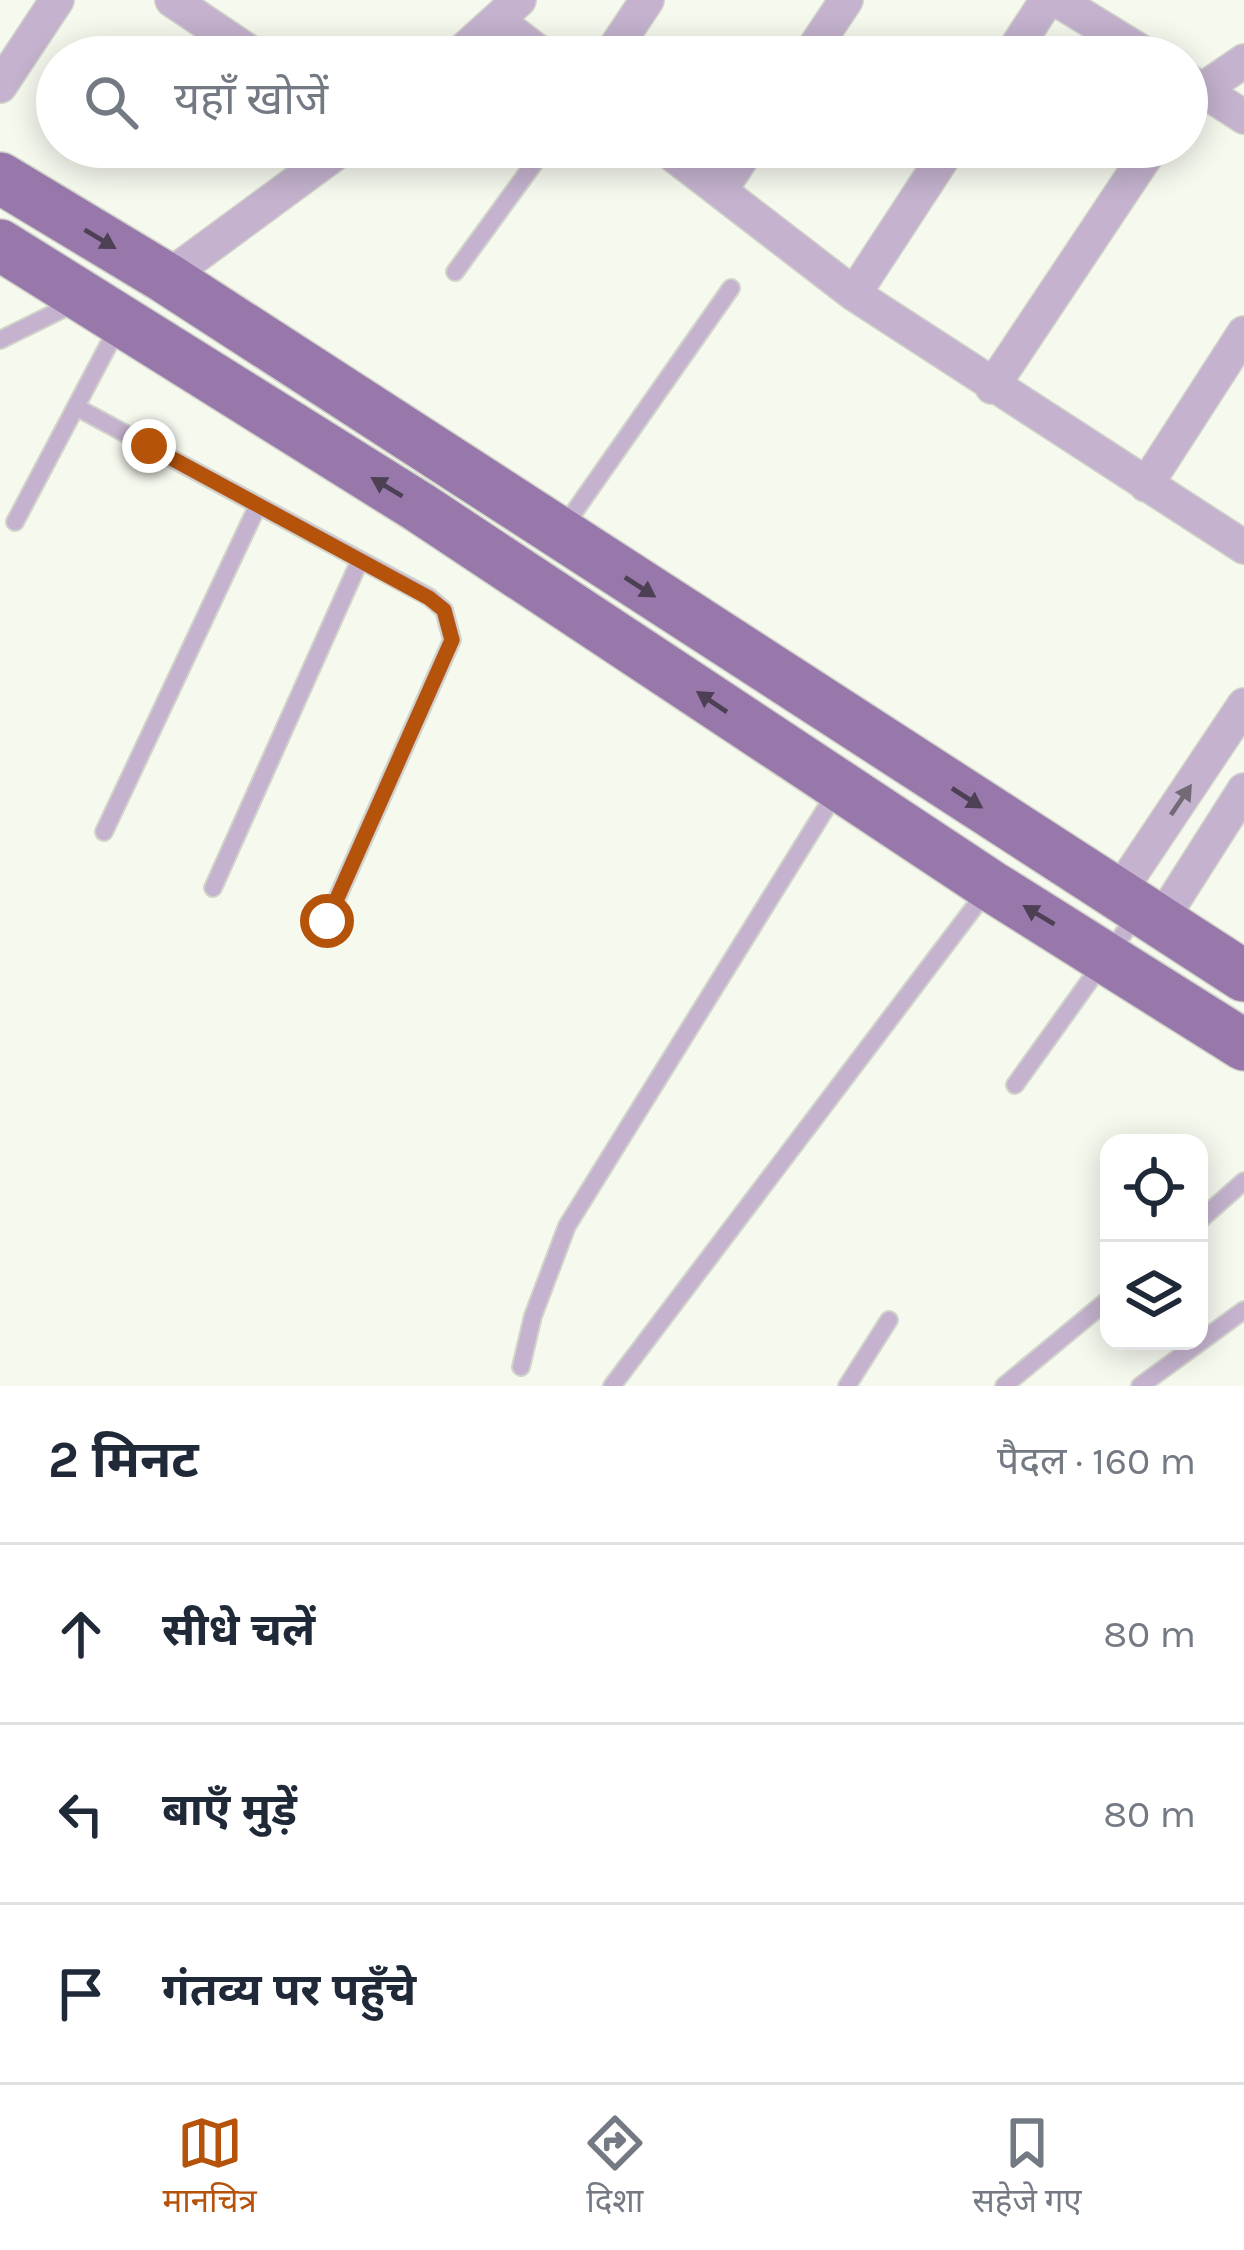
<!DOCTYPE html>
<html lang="hi">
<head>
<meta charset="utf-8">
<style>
	body { margin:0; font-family:Karla,"Noto Sans Devanagari",sans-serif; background:#f2f2f3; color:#1f2937 }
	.controls { position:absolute; right:36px; bottom:36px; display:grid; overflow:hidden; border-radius:24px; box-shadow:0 6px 30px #0003 }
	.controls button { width:108px; height:108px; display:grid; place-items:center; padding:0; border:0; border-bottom:3px solid #e0e1e3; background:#fff; color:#1f2937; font:60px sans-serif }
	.stop { position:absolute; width:36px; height:36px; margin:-27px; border:9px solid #b45309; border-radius:50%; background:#fff }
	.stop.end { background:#b45309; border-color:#fff; box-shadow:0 3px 12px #0008 }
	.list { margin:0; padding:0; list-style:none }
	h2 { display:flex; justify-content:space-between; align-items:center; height:156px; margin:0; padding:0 48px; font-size:51px }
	h2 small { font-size:39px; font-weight:400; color:#747a83 }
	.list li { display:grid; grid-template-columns:78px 1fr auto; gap:36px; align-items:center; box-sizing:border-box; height:180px; padding:0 48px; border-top:3px solid #e0e1e3 }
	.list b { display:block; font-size:45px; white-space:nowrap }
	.list em { font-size:39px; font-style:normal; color:#747a83 }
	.icon { flex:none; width:66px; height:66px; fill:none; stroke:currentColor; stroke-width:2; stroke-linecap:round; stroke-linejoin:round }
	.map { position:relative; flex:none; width:1244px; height:1386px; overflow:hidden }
	.search { position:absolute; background:#fff; box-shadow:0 6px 30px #0003; left:36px; right:36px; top:36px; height:132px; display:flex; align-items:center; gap:30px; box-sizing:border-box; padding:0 42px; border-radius:66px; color:#747a83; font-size:45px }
	.sheet { height:696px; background:#fff }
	nav { display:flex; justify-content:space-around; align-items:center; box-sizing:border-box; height:168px; border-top:3px solid #e0e1e3; background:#fff; font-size:33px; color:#747a83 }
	nav a { display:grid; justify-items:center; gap:6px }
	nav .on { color:#b45309 }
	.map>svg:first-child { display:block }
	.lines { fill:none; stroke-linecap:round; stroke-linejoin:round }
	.lane-casing { stroke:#d1d4ca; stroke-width:20 }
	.street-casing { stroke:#d1d4ca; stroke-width:36 }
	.primary-casing { stroke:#d1d4ca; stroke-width:54 }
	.lane { stroke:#c4b2ce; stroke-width:16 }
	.street { stroke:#c4b2ce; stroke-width:33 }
	.primary { stroke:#9878aa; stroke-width:51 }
	.oneway { fill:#4d3f54 }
	.oneway2 { fill:#736977 }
	.route { stroke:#b45309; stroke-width:15 }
</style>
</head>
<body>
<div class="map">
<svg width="1244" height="1386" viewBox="0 0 1244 1386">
	<rect width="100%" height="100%" fill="#f6f9ee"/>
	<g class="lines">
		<!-- lane casing -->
		<g class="lane-casing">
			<path id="lane" d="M 455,272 L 546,147
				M 0,340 L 75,303
				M 76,407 L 429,597 L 444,610 L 452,640 L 327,921
				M 15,522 L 119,325
				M 563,528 L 731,288
				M 104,832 L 258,505
				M 213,888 L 360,560
				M 1015,1085 L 1136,916
				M 1199,1221 L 1244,1181
				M 521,1367 L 533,1316 L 567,1226 L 836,792
				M 612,1386 L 988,889
				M 847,1386 L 889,1320
				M 1004,1386 L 1109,1299
				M 1140,1386 L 1244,1310"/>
		</g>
		<!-- street casing -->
		<g class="street-casing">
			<path id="street" d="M 172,0 L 257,57
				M 1057,0 L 1150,57
				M 497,20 L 545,57
				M 456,57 L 519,0
				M 609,57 L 647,0
				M 808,57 L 846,0
				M 1010,57 L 1047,0
				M 1187,80 L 1244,117
				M 0,86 L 57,0
				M 1187,100 L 1244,61
				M 663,147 L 854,294 L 1244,547
				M 720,191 L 749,147
				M 166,278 L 344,147
				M 854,294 L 950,147
				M 992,387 L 1152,147
				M 1146,485 L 1244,333
				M 1117,895 L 1244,705
				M 1160,922 L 1244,790"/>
		</g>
		<!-- primary casing -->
		<g class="primary-casing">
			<path id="primary" d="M 0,178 L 166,278 L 1244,976
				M 0,245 L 419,507 L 991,886 L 1244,1045"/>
		</g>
		<!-- lane -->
		<use href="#lane" class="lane"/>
		<!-- street -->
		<use href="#street" class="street"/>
		<!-- primary -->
		<use href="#primary" class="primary"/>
	</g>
	<!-- one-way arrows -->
	<defs><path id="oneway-solid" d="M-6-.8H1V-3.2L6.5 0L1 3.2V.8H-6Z" transform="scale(3)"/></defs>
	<g class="oneway">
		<use href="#oneway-solid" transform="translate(100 239) rotate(31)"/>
		<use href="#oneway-solid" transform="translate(387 487) rotate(-149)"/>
		<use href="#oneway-solid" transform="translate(640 587) rotate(33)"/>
		<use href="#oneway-solid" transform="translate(712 702) rotate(-146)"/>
		<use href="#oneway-solid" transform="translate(967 798) rotate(33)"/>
		<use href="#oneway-solid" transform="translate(1039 915) rotate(-149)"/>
	</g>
	<use class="oneway2" href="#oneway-solid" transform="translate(1181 800) rotate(-56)"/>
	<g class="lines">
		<!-- route -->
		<path class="route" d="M 149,446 L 429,598 L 444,610 L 452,640 L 327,921"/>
	</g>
</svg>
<div class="controls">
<button><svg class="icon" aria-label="locate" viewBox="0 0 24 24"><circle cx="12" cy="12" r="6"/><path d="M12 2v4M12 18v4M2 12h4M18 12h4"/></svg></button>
<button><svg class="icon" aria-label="layers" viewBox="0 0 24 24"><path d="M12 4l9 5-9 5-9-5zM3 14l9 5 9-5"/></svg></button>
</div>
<div class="stop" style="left:327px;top:921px"></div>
<div class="stop end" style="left:149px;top:446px"></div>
<div class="search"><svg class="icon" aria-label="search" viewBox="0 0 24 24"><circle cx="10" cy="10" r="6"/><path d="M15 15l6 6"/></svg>यहाँ खोजें</div>
</div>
<section class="sheet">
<h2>2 मिनट<small>पैदल · 160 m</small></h2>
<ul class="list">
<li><svg class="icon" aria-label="ahead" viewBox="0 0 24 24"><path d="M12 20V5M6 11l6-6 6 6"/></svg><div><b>सीधे चलें</b></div><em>80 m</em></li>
<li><svg class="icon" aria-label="left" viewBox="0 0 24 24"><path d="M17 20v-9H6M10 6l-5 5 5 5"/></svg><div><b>बाएँ मुड़ें</b></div><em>80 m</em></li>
<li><svg class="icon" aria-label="arrive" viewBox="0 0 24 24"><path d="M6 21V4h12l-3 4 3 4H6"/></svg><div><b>गंतव्य पर पहुँचे</b></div></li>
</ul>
</section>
<nav>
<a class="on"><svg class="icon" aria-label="map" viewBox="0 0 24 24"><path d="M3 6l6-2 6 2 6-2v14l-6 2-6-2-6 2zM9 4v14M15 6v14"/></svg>मानचित्र</a>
<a><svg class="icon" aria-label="directions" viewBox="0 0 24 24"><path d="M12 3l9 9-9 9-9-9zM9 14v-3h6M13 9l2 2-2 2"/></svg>दिशा</a>
<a><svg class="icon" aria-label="saved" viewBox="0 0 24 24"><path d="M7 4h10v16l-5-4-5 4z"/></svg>सहेजे गए</a>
</nav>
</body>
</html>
